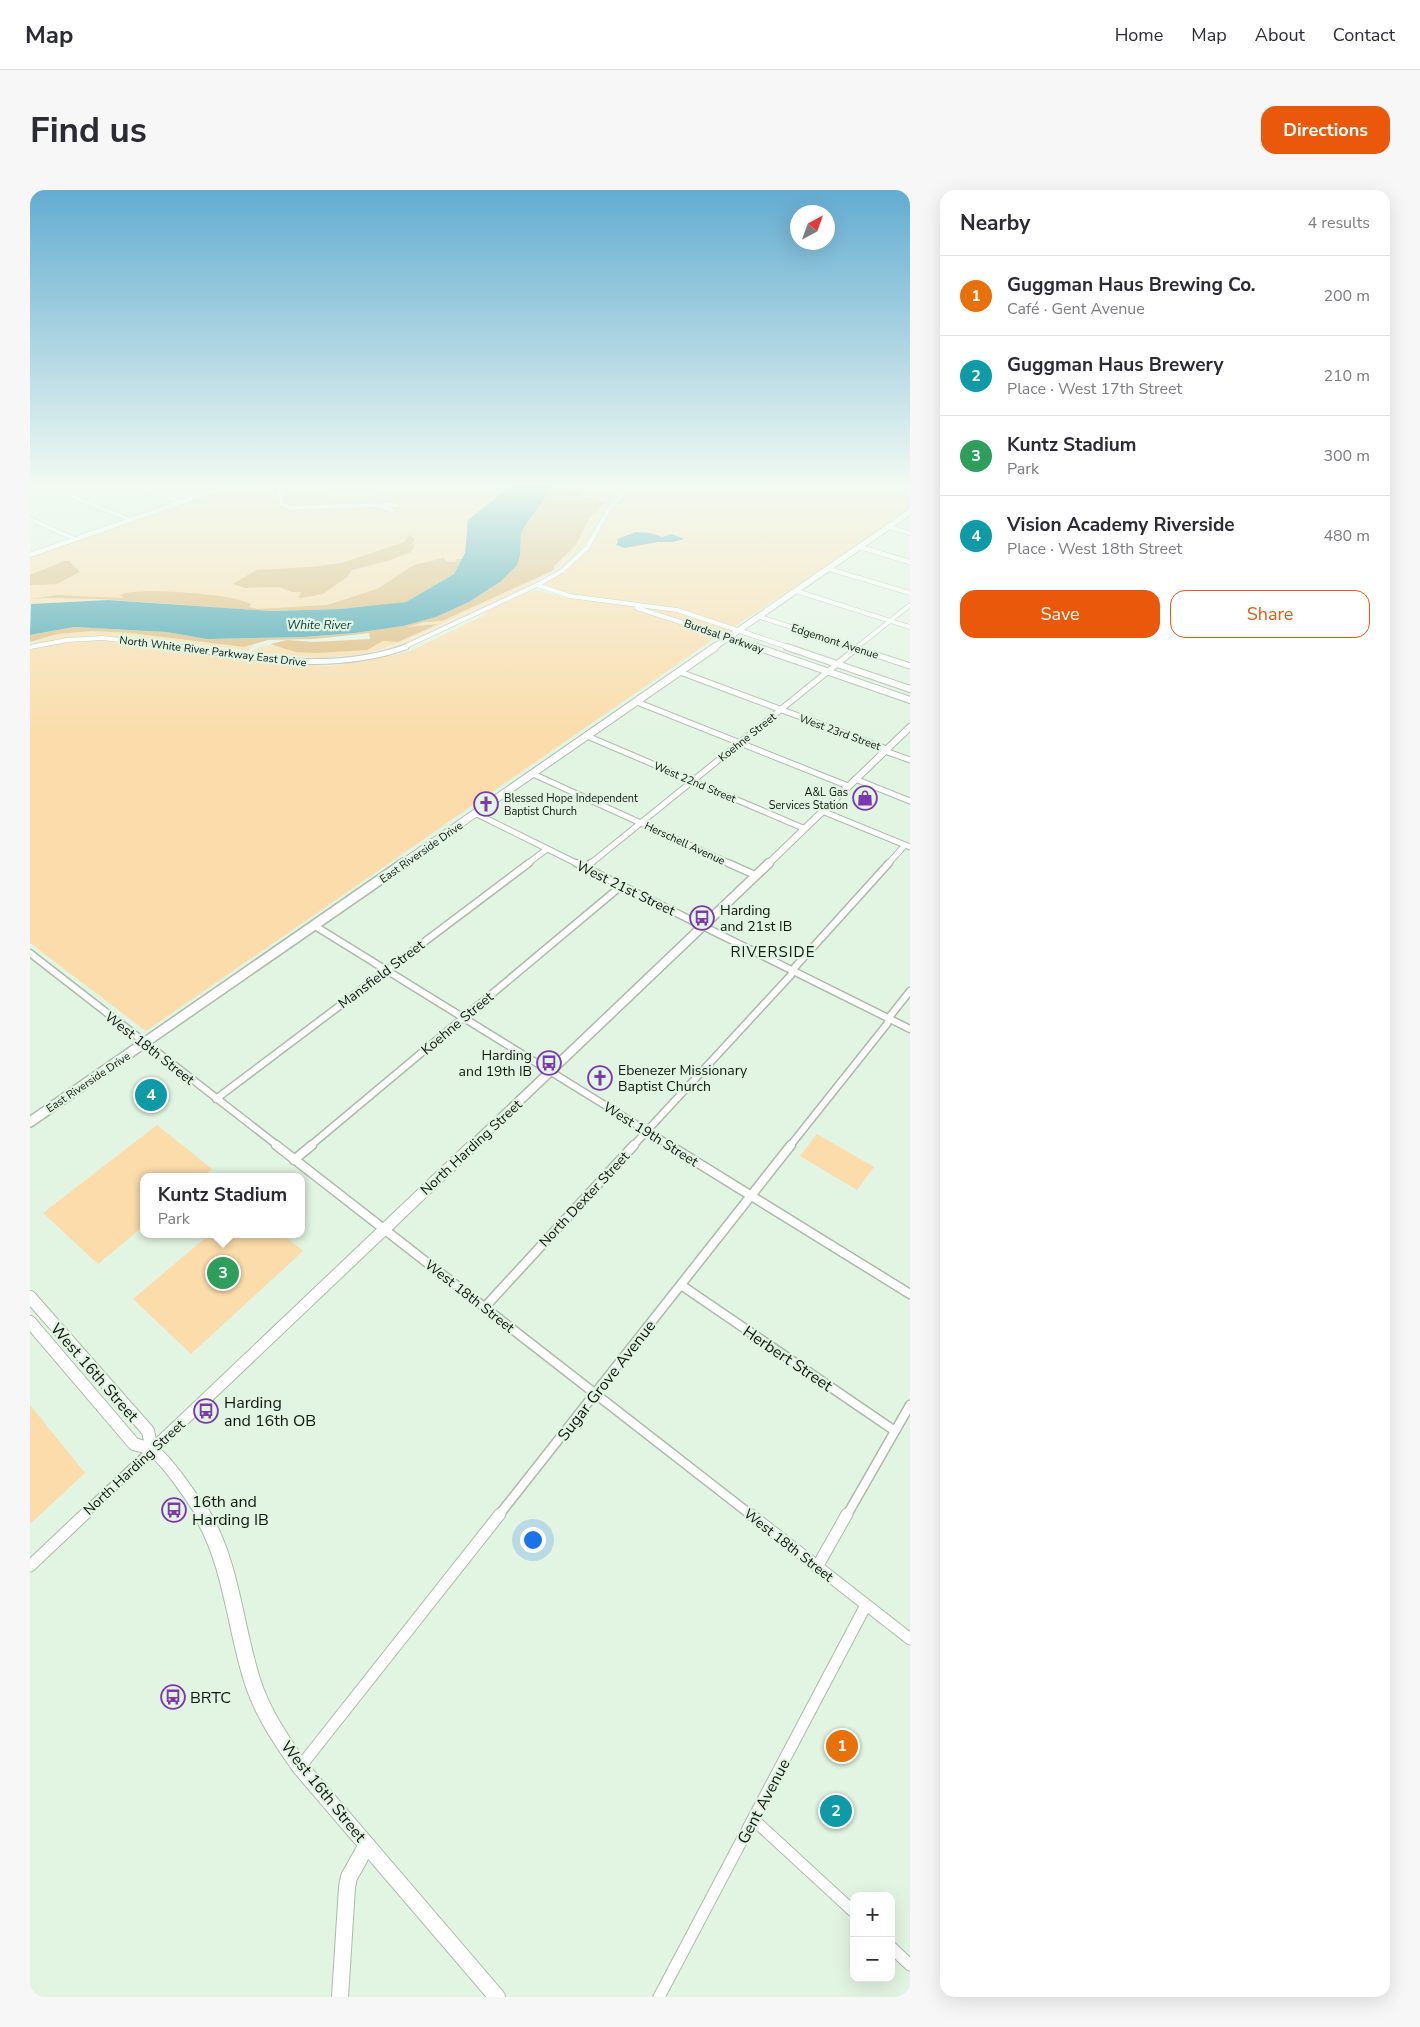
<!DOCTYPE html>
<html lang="en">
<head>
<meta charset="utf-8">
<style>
	body { margin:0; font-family:"Nunito Sans",sans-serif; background:#f7f7f7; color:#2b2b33 }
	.controls { position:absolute; right:15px; bottom:15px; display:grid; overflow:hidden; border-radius:10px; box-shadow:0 5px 20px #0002 }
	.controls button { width:45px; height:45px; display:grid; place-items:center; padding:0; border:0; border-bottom:1px solid #e1e1e2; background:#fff; color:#2b2b33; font:25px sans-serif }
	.compass { position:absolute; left:760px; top:15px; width:45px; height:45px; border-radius:50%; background:#fff; box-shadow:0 5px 20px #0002; rotate:41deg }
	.you { position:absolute; left:502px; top:1349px; width:18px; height:18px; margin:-12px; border:4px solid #fff; border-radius:50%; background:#1a73e8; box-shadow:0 0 0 8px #1a73e833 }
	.badge { display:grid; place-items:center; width:32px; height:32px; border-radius:50%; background:#ea580c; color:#fff; font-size:16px; font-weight:700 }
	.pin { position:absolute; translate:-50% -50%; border:2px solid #fff; box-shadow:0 1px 5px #0006 }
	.popup { position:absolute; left:110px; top:983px; width:165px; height:65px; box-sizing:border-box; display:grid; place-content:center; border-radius:10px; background:#fff; filter:drop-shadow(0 1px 4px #0005); font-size:16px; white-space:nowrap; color:#7c7c81 }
	.popup b { font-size:19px; color:#2b2b33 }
	.popup::after { content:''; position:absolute; left:50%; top:100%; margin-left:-10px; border:10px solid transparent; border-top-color:#fff }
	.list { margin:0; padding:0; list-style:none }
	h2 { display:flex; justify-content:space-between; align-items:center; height:65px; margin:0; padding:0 20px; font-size:21px }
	h2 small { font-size:16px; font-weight:400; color:#7c7c81 }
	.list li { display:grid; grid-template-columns:32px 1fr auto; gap:15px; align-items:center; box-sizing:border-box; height:80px; padding:0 20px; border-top:1px solid #e1e1e2 }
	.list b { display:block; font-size:19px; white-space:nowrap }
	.list p { margin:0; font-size:16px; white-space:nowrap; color:#7c7c81 }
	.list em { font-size:16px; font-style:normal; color:#7c7c81 }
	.actions { display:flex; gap:10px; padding:15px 20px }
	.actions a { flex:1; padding:11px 0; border:1px solid #ea580c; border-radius:15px; text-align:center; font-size:18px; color:#ea580c }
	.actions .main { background:#ea580c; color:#fff }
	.map { position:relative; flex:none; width:880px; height:1807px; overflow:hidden; border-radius:15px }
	header { display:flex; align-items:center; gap:30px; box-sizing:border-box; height:70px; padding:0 25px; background:#fff; border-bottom:1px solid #e1e1e2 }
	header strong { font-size:24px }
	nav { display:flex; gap:28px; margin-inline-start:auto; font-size:18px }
	.intro { display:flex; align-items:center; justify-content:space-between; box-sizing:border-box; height:120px; padding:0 30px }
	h1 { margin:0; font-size:35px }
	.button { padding:12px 22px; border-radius:15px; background:#ea580c; color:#fff; font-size:18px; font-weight:700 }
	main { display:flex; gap:30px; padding:0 30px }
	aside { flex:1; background:#fff; border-radius:15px; box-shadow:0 5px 20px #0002 }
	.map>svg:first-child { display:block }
	.green { fill:#fbdcaa }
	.forest { fill:#deb878 }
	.water { fill:#3d9faf }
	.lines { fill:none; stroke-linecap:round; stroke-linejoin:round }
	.minor-far4-casing { stroke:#abbbaa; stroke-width:5 }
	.minor-far3-casing { stroke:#abbbaa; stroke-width:7 }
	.minor-far2-casing { stroke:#abbbaa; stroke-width:9 }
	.minor-far1-casing { stroke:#abbbaa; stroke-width:11 }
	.minor-casing { stroke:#abbbaa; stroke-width:13 }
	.tertiary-far3-casing { stroke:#abbbaa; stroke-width:5.5 }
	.tertiary-far2-casing { stroke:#abbbaa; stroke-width:8 }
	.tertiary-far1-casing { stroke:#abbbaa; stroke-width:11 }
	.tertiary-casing { stroke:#abbbaa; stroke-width:13 }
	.secondary-far3-casing { stroke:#abbbaa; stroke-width:7 }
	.secondary-far2-casing { stroke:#abbbaa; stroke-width:9 }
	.secondary-far1-casing { stroke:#abbbaa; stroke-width:12 }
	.secondary-casing { stroke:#abbbaa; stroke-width:18 }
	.primary-far1-casing { stroke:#abbbaa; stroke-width:14 }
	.primary-casing { stroke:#abbbaa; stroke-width:18 }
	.minor-far4 { stroke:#fff; stroke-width:4 }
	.minor-far3 { stroke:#fff; stroke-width:5 }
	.minor-far2 { stroke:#fff; stroke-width:6 }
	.minor-far1 { stroke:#fff; stroke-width:8 }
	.minor { stroke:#fff; stroke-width:11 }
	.tertiary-far3 { stroke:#fff; stroke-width:4.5 }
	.tertiary-far2 { stroke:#fff; stroke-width:6 }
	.tertiary-far1 { stroke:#fff; stroke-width:8 }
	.tertiary { stroke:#fff; stroke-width:11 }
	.secondary-far3 { stroke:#fff; stroke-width:5.5 }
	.secondary-far2 { stroke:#fff; stroke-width:7 }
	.secondary-far1 { stroke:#fff; stroke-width:9 }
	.secondary { stroke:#fff; stroke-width:16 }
	.primary-far1 { stroke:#fff; stroke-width:12 }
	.primary { stroke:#fff; stroke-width:16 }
	.labels { text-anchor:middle; stroke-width:4.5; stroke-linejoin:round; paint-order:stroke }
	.far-street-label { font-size:11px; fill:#101610; stroke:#e2f4e2 }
	.far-poi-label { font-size:11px; fill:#101610; stroke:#e2f4e2; text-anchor:end }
	.far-water-label { font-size:12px; font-style:italic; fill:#08373e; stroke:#e2f4e2 }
	.street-label { font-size:14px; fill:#101610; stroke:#e2f4e2 }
	.poi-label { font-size:14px; fill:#101610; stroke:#e2f4e2; text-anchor:start }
	.neighbourhood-label { font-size:15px; letter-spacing:1px; fill:#101610; stroke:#e2f4e2 }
	.near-street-label { font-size:16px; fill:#101610; stroke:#e2f4e2 }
	.near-poi-label { font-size:16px; fill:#101610; stroke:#e2f4e2; text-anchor:start }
</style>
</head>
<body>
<header>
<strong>Map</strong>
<nav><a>Home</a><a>Map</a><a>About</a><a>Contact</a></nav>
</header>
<div class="intro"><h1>Find us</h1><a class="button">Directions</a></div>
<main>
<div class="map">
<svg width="880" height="1807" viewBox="0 0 880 1807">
	<rect width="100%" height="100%" fill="#e2f4e2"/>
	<!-- green -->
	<path class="green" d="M 209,293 L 269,293 L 317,309 L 327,309 L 394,293 L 484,293 L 462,310 L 436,344 L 435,363 L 430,374 L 336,413 L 241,421 L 78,410 L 0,414 L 0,367 Z
		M 555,293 L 589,298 L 588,302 L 572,319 L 564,334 L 558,338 L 544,360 L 527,378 L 513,387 L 377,450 L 349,460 L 328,465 L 289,468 L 222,462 C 231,454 239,455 250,457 L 337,460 L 353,450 L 368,452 L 406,434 L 372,438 L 395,432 L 412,431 L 524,380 L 524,376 L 545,356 L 560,327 L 573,315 L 573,310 L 544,302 L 544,300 Z
		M 605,293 L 880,293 L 880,321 L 693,444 L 625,421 L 611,419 L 689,447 L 685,448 L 116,841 L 0,753 L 0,460 L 34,452 L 76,450 L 261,474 L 300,476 L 365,465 L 380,461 L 457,424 L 455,422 L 502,401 L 512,401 L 536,408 L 565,412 L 509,396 L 525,385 L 560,353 L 582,315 Z
		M 591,298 L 593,300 L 575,321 L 556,354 L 547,365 L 530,380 L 509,391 L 527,380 L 542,365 L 559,338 L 566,334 L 574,319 L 590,302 Z
		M 508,391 L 365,460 L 300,472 L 224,465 L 221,463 L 275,468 L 300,469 L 348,462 L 387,447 L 503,392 Z
		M 62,441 L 100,443 L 214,457 L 224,455 L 218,461 C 195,457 172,455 149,452 C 98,445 51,439 0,453 L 28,444 Z
		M 49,444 L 91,445 L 216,462 L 211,464 C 139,454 72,438 0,456 L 0,454 L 25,447 Z
		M 127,935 L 182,979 L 173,987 L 114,987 L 114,1036 L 68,1074 L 13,1023 Z
		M 787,944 L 844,977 L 827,1000 L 770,966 Z
		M 180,1044 L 252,1044 L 273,1061 L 161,1164 L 103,1109 Z
		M 0,1215 L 55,1283 L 0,1334 Z"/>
	<!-- forest -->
	<path class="forest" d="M 529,294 L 539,296 L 538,298 L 552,306 L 576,312 L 560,327 L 545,356 L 524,376 L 524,380 L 412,431 L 395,432 L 377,437 L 408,434 L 368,452 L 353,451 L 337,460 L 286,463 L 266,462 L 240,454 L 257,450 L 284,452 L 340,449 L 339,443 L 285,449 L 238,450 L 214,457 L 100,443 L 62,441 L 28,444 L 0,452 L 0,445 L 44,437 L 136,442 L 178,449 L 274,447 L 325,443 L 373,436 L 406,427 L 439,412 L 470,392 L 490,365 L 491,343 L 500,328 L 513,312 L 518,301 Z
		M 379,345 L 385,349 L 382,352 L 384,357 L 381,362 L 357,371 L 322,380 L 317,387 L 293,404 L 271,408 L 268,407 L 272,402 L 262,402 L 249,397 L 215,398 L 203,394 L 226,380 L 280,377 L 312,373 L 368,354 L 374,352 Z
		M 413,368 L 418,372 L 425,372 L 427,369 L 432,369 L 424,384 L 376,412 L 359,415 L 310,419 L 241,421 L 70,409 L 17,408 L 0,409 L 27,405 L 94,408 L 90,405 C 108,397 185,404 206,409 C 211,410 216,412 221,414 L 219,417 L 228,419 L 297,415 L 347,399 L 384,375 Z
		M 34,371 L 39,371 L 50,382 L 27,394 L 0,395 L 0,385 Z"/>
	<!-- water -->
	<path class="water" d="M 484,293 L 531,293 L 518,301 L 513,312 L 500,328 L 491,343 L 490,365 L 487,375 L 470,392 L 439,412 L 406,427 L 373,436 L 325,443 L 274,447 L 177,449 L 136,442 L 44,437 L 0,445 L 1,414 L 78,410 L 241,421 L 310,419 L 376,412 L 424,384 L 435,363 L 438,330 Z
		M 606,342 L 620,343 L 632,347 L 642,344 L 654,349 L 643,352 L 627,352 L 595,358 L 586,355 L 588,352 L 587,349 Z"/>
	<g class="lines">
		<!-- minor-far4 casing -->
		<g class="minor-far4-casing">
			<path id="minor-far4" d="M 10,293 L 100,330
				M 102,293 L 151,312
				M 245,293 L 249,299 L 252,314 L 260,318 L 346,315 L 362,320
				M 558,293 L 597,299
				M 354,315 L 366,315
				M 0,329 L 45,349
				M 859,337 L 880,343
				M 799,379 L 880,403
				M 507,395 L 540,406 L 647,420 L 710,441
				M 766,401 L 880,437
				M 607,418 L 700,448
				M 730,427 L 826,458
				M 0,457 L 37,450 L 73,448 L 157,458
				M 372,458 L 507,395 L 532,381 L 557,358 L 579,319 L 603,293
				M 826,458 L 880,415"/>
		</g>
		<!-- minor-far3 casing -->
		<g class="minor-far3-casing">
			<path id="minor-far3" d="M 147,457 C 226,467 298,484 376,457
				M 822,457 L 880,476
				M 650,482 L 857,559
				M 607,512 L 818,596
				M 557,546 L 773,638
				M 855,561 L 880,570
				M 503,584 L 701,674
				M 825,589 L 880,611
				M 792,621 L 880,657
				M 447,624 L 548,674
				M 497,674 L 517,659
				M 560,674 L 828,457
				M 858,674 L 875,655"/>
		</g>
		<!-- minor-far2 casing -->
		<g class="minor-far2-casing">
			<path id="minor-far2" d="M 546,673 L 880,839
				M 698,673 L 725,685
				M 555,678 L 561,673
				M 285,736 L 641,956
				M 0,763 L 248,956
				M 186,909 L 499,673
				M 280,956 L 591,696
				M 603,956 L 761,785 L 765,777 L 859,673
				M 760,956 L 857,834 L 861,825 L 880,801"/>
		</g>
		<!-- minor-far1 casing -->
		<g class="minor-far1-casing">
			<path id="minor-far1" d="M 246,955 L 721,1325
				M 639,955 L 880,1104
				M 264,970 L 282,955
				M 651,1095 L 865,1241
				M 454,1118 L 604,955
				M 53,1325 L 122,1260
				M 469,1325 L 761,955
				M 817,1325 L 880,1215"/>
		</g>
		<!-- minor casing -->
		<g class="minor-casing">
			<path id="minor" d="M 720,1324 L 880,1449
				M 0,1376 L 55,1324
				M 787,1377 L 817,1324
				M 270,1577 L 470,1324
				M 723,1629 L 824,1722
				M 861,1757 L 880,1775
				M 629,1807 L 836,1415"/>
		</g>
		<!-- tertiary-far3 casing -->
		<g class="tertiary-far3-casing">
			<path id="tertiary-far3" d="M 830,357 L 880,372
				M 0,365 L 206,293
				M 710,441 L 761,458
				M 700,448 L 730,458"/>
		</g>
		<!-- tertiary-far2 casing -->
		<g class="tertiary-far2-casing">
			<path id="tertiary-far2" d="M 727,457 L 880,510
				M 757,457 L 880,499
				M 738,674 L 880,537"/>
		</g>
		<!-- tertiary-far1 casing -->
		<g class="tertiary-far1-casing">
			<path id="tertiary-far1" d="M 442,956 L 739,673"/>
		</g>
		<!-- tertiary casing -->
		<g class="tertiary-casing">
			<path id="tertiary" d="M 122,1260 L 443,955"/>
		</g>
		<!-- secondary-far3 casing -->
		<g class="secondary-far3-casing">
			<path id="secondary-far3" d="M 683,458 L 880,322"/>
		</g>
		<!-- secondary-far2 casing -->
		<g class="secondary-far2-casing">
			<path id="secondary-far2" d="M 372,674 L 685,457"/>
		</g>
		<!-- secondary-far1 casing -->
		<g class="secondary-far1-casing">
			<path id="secondary-far1" d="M 0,932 L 374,673"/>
		</g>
		<!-- secondary casing -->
		<g class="secondary-casing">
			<path id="secondary" d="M 310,1807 L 317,1697 L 319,1687 L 337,1655"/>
		</g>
		<!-- primary-far1 casing -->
		<g class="primary-far1-casing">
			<path id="primary-far1" d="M 0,1107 L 118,1241 L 122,1260
				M 0,1132 L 104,1254 C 110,1256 117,1257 122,1260 C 137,1270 163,1309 173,1325"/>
		</g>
		<!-- primary casing -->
		<g class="primary-casing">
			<path id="primary" d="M 172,1324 C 202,1375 205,1438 223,1493 C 233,1524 252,1551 270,1577 L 467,1807"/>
		</g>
		<!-- minor-far4 -->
		<use href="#minor-far4" class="minor-far4"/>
		<!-- minor-far3 -->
		<use href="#minor-far3" class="minor-far3"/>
		<!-- minor-far2 -->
		<use href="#minor-far2" class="minor-far2"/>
		<!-- minor-far1 -->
		<use href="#minor-far1" class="minor-far1"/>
		<!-- minor -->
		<use href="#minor" class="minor"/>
		<!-- tertiary-far3 -->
		<use href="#tertiary-far3" class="tertiary-far3"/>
		<!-- tertiary-far2 -->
		<use href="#tertiary-far2" class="tertiary-far2"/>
		<!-- tertiary-far1 -->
		<use href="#tertiary-far1" class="tertiary-far1"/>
		<!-- tertiary -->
		<use href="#tertiary" class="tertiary"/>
		<!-- secondary-far3 -->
		<use href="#secondary-far3" class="secondary-far3"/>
		<!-- secondary-far2 -->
		<use href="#secondary-far2" class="secondary-far2"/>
		<!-- secondary-far1 -->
		<use href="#secondary-far1" class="secondary-far1"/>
		<!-- secondary -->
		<use href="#secondary" class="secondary"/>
		<!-- primary-far1 -->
		<use href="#primary-far1" class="primary-far1"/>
		<!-- primary -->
		<use href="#primary" class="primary"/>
	</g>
	<!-- sky -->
	<linearGradient id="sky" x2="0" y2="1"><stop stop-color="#63acd1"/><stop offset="0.54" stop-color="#f2faf2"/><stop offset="1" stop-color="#f2faf2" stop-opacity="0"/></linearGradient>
	<rect width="880" height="546" fill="url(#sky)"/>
	<!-- icons -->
	<defs>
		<g id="shop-ring" transform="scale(1.25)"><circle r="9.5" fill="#e2f4e2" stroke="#7c39ad" stroke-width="1.5"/><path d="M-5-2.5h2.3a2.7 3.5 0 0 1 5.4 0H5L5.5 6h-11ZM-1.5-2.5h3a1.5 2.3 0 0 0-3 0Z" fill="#7c39ad"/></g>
		<g id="church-ring" transform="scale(1.25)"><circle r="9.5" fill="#e2f4e2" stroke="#7c39ad" stroke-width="1.5"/><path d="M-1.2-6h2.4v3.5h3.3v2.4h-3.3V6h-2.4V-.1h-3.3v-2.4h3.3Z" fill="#7c39ad"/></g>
		<g id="bus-ring" transform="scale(1.25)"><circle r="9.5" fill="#e2f4e2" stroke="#7c39ad" stroke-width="1.5"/><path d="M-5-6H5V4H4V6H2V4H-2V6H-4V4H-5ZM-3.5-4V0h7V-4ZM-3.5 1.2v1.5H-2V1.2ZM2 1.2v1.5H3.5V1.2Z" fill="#7c39ad"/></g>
	</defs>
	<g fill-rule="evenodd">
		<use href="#shop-ring" x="835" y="608"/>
		<use href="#church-ring" x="456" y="614"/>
		<use href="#bus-ring" x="672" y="728"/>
		<use href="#bus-ring" x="519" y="873"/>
		<use href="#church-ring" x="570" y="888"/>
		<use href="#bus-ring" x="176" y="1221"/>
		<use href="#bus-ring" x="144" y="1320"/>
		<use href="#bus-ring" x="143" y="1507"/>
	</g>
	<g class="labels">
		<!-- far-street labels -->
		<g class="far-street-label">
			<text transform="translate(694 446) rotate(19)" y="4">Burdsal Parkway</text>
			<text transform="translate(805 451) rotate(18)" y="4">Edgemont Avenue</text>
			<text transform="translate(183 461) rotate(7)" y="4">North White River Parkway East Drive</text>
			<text transform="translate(810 542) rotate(20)" y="4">West 23rd Street</text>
			<text transform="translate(717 547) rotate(-39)" y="4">Koehne Street</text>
			<text transform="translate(665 592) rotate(23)" y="4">West 22nd Street</text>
			<text transform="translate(655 653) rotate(25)" y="4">Herschell Avenue</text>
			<text transform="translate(391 662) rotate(-35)" y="4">East Riverside Drive</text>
			<text transform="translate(58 892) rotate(-34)" y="4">East Riverside Drive</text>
		</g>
		<!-- far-poi labels -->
		<g class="far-poi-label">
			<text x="818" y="606">A&amp;L Gas<tspan x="818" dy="13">Services Station</tspan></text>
			<text x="474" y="612" text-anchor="start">Blessed Hope Independent<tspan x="474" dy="13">Baptist Church</tspan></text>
		</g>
		<!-- far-water labels -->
		<g class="far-water-label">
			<text x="289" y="439">White River</text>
		</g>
		<!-- street labels -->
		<g class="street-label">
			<text transform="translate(596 698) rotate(26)" y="5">West 21st Street</text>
			<text transform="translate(351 784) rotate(-37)" y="5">Mansfield Street</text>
			<text transform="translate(427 833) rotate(-40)" y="5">Koehne Street</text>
			<text transform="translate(120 858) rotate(38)" y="5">West 18th Street</text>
			<text transform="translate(621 944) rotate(32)" y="5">West 19th Street</text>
			<text transform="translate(441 957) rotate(-43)" y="5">North Harding Street</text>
			<text transform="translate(554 1009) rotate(-47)" y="5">North Dexter Street</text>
			<text transform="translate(440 1106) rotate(38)" y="5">West 18th Street</text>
			<text transform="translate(104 1277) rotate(-43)" y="5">North Harding Street</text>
			<text transform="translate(759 1355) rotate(38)" y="5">West 18th Street</text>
		</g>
		<!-- poi labels -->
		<g class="poi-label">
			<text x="690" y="725">Harding<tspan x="690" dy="16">and 21st IB</tspan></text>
			<text x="502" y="870" text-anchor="end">Harding<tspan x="502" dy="16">and 19th IB</tspan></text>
			<text x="588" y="885">Ebenezer Missionary<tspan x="588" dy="16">Baptist Church</tspan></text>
		</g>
		<!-- neighbourhood labels -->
		<g class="neighbourhood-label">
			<text x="743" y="767">RIVERSIDE</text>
		</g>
		<!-- near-street labels -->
		<g class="near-street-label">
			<text transform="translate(758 1168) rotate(34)" y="6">Herbert Street</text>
			<text transform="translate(65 1182) rotate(49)" y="6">West 16th Street</text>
			<text transform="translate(576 1190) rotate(-52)" y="6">Sugar Grove Avenue</text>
			<text transform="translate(294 1601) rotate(51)" y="6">West 16th Street</text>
			<text transform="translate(733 1611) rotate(-62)" y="6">Gent Avenue</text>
		</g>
		<!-- near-poi labels -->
		<g class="near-poi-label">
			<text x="194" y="1218">Harding<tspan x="194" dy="18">and 16th OB</tspan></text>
			<text x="162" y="1317">16th and<tspan x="162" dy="18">Harding IB</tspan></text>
			<text x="160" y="1513">BRTC</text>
		</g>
	</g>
</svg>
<div class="controls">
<button>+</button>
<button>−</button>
</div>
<svg class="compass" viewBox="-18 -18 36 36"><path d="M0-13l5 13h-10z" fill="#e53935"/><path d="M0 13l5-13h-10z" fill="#7c7c81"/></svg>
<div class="you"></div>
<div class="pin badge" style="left:812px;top:1556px;background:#e8710a">1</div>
<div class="pin badge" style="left:806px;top:1621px;background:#0f9aa8">2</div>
<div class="pin badge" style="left:193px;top:1083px;background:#2e9e5b">3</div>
<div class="popup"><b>Kuntz Stadium</b>Park</div>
<div class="pin badge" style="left:121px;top:905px;background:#0f9aa8">4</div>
</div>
<aside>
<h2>Nearby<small>4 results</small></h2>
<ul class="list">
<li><span class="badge" style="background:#e8710a">1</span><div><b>Guggman Haus Brewing Co.</b><p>Café · Gent Avenue</p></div><em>200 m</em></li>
<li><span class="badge" style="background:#0f9aa8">2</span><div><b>Guggman Haus Brewery</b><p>Place · West 17th Street</p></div><em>210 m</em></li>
<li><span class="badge" style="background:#2e9e5b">3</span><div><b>Kuntz Stadium</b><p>Park</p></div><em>300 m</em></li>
<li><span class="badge" style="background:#0f9aa8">4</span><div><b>Vision Academy Riverside</b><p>Place · West 18th Street</p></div><em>480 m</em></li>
</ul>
<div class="actions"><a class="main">Save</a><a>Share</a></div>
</aside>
</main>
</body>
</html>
